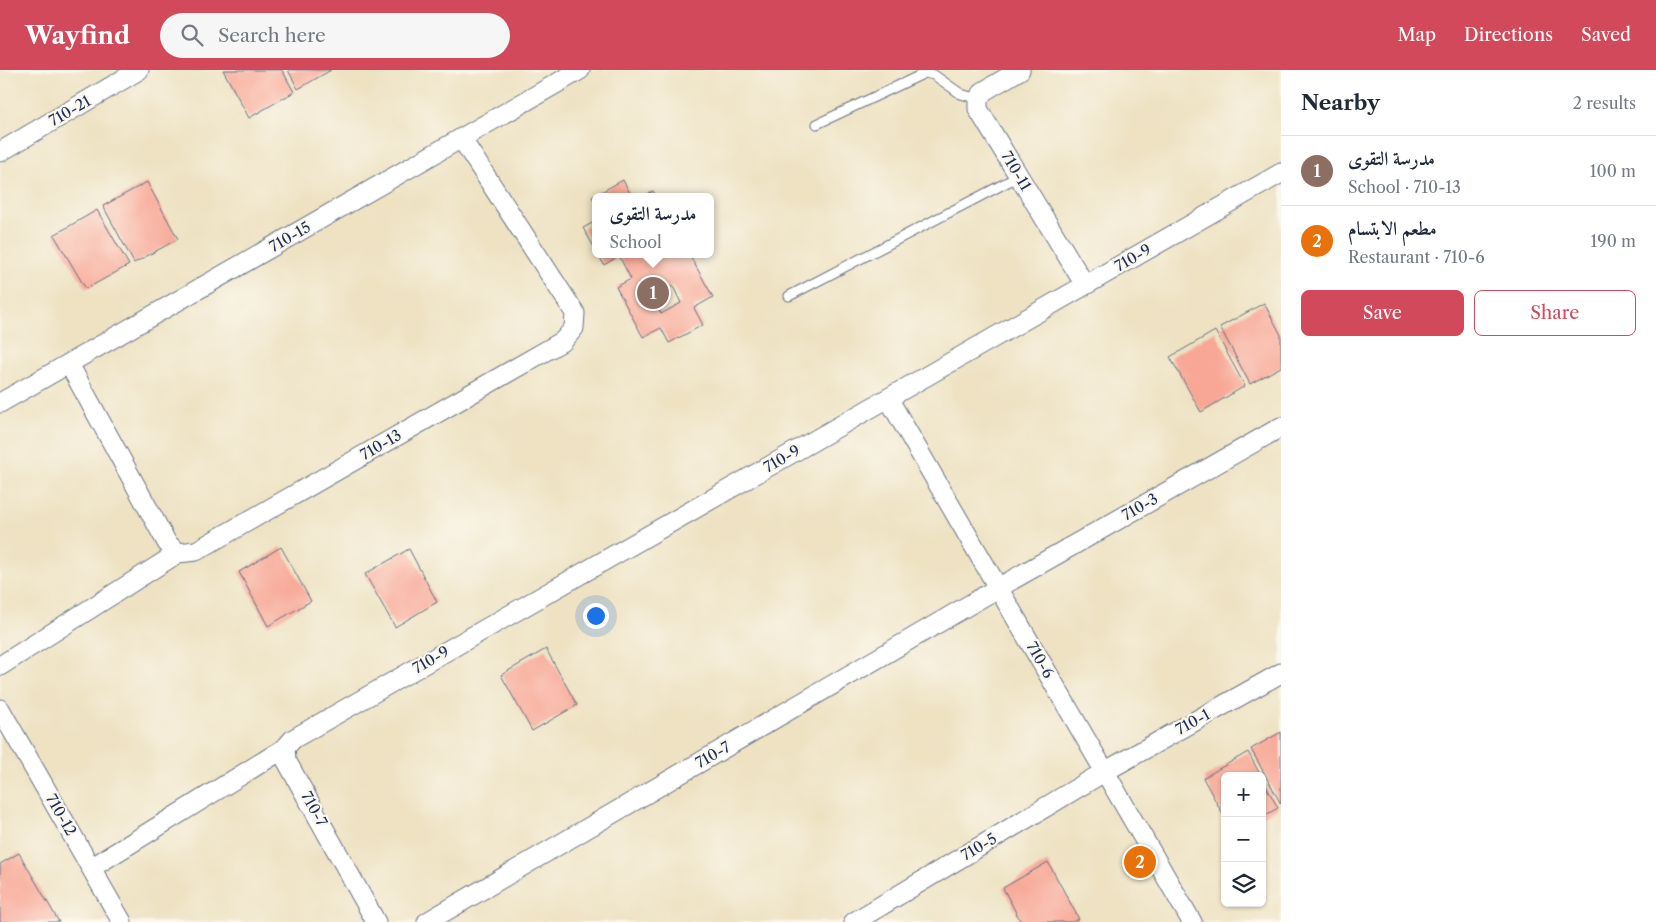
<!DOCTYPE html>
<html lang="en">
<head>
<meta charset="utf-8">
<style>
	body { margin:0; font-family:"Libre Caslon Text",Amiri,serif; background:#f6f6f7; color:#1f2937 }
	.controls { position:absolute; right:15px; bottom:15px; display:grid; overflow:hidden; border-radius:8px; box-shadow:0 1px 4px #0004 }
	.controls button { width:45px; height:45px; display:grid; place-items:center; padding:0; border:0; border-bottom:1px solid #e0e1e3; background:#fff; color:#1f2937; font:25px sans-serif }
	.you { position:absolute; left:595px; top:545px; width:18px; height:18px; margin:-12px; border:4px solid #fff; border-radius:50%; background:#1a73e8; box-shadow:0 0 0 8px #1a73e833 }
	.badge { display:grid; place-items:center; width:32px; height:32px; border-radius:50%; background:#d1495b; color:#fff; font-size:16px; font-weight:700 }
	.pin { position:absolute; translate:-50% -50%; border:2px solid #fff; box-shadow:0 1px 5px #0006 }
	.popup { position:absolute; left:592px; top:123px; width:122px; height:65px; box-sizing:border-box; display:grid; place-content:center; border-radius:8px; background:#fff; filter:drop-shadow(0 1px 4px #0005); font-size:16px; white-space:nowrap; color:#747a83 }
	.popup b { font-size:19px; color:#1f2937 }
	.popup::after { content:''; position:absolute; left:50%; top:100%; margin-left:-10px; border:10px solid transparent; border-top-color:#fff }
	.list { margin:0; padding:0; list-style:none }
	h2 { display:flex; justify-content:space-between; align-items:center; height:65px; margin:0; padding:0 20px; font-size:21px }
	h2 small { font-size:16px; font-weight:400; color:#747a83 }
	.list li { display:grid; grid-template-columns:32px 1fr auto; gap:15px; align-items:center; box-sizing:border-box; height:70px; padding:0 20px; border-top:1px solid #e0e1e3 }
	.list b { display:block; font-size:19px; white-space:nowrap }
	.list p { margin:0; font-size:16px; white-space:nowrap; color:#747a83 }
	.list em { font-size:16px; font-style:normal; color:#747a83 }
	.actions { display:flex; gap:10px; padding:15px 20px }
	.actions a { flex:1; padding:11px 0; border:1px solid #d1495b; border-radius:8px; text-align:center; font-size:18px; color:#d1495b }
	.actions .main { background:#d1495b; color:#fff }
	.icon { flex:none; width:28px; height:28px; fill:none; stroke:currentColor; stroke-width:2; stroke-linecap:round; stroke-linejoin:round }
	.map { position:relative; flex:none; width:1281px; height:852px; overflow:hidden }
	header { display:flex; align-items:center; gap:30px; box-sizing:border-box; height:70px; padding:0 25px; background:#d1495b; color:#fff }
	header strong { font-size:24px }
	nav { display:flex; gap:28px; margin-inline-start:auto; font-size:18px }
	.search { width:350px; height:45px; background:#f6f6f7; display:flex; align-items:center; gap:12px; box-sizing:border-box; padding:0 18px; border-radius:28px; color:#747a83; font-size:19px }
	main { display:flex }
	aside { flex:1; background:#fff }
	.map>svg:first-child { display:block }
	.building { fill:#f8a796; fill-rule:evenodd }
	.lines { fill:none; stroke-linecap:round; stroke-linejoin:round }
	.lane-casing { stroke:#656e81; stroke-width:11 }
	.street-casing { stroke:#656e81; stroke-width:21 }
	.lane { stroke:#fff; stroke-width:9 }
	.street { stroke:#fff; stroke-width:19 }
	.labels { text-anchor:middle; stroke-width:4.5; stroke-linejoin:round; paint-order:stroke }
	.street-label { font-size:15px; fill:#1b2f5e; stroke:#fbf7ec }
</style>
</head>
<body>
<header>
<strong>Wayfind</strong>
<div class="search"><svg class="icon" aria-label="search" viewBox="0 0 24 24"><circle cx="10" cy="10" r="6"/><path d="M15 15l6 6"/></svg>Search here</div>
<nav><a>Map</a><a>Directions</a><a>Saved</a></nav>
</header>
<main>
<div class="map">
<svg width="1281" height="852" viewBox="0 0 1281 852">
	<rect width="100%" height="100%" fill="#fbf7ec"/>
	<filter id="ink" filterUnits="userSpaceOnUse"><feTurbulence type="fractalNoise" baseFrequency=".02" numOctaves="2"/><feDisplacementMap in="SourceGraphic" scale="10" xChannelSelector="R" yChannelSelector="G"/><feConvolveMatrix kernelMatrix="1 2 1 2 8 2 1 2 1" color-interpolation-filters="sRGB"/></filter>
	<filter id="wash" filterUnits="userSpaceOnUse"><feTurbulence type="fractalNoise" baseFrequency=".0096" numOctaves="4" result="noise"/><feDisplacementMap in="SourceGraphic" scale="20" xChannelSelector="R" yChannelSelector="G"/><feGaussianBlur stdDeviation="1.12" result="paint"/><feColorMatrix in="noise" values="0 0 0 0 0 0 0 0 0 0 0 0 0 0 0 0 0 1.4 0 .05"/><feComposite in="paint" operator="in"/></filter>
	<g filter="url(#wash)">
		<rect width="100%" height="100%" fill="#eee2c3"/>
		<g id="blocks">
			<!-- building -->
			<path class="building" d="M 223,0 L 282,0 L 294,22 L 249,48 Z
				M 288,0 L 331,0 L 298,19 Z
				M 623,110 L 632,127 L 596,127 L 596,133 L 592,127 Z
				M 147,112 L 178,169 L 134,193 L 103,136 Z
				M 653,121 L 657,127 L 643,127 Z
				M 97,140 L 129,195 L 86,219 L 54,165 Z
				M 596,151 L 596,180 L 583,158 Z
				M 598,184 L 689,184 L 713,227 L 694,238 L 703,255 L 669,273 L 661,258 L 643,267 L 616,217 L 631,209 L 619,186 L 604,195 ZM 673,216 L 681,233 L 661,244 L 652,227 Z
				M 1264,233 L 1281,265 L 1281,297 L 1250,314 L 1220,257 Z
				M 1215,261 L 1245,316 L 1201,342 L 1170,287 Z
				M 281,477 L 311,531 L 268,556 L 239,502 Z
				M 409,479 L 437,532 L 395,557 L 365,504 Z
				M 546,579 L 577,635 L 532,661 L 501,605 Z
				M 1281,662 L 1281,734 L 1251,679 Z
				M 1248,682 L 1261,706 L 1225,706 L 1225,748 L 1203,708 Z
				M 1262,709 L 1278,738 L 1262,747 Z
				M 19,783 L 59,852 L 0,852 L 0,794 Z
				M 1048,792 L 1079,849 L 1073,852 L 1021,852 L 1003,818 Z"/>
		</g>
	</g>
	<g filter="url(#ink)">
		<use href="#blocks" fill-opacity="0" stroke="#656e81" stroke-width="1"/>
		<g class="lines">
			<!-- lane casing -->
			<g class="lane-casing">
				<path id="lane" d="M 817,54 L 925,3 L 934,5 L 961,24 L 978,29
					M 789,226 L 1019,106"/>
			</g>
			<!-- street casing -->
			<g class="street-casing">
				<path id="street" d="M 1020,0 L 984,21 L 978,29 L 978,39 L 1085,215
					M 0,82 L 139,0
					M 69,294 L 167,473 L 178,483 L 196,481 L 563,271 L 574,258 L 575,243 L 461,68
					M 888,328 L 1192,852
					M 0,333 L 580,0
					M 0,596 L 178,483
					M 0,639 L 122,852
					M 285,678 L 286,690 L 376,852
					M 91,798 L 285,678 L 293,669 L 1281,103
					M 427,852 L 998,518 L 1281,357
					M 854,852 L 1104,702 L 1281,603"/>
			</g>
			<!-- lane -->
			<use href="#lane" class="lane"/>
			<!-- street -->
			<use href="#street" class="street"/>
		</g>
	</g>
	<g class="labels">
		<!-- street labels -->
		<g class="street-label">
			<text transform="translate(70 41) rotate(-30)" y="5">710-21</text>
			<text transform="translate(1016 101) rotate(59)" y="5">710-11</text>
			<text transform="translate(290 167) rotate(-30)" y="5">710-15</text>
			<text transform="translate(1133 188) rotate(-30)" y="5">710-9</text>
			<text transform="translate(381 375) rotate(-30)" y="5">710-13</text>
			<text transform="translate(782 389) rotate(-30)" y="5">710-9</text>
			<text transform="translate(1140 437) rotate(-30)" y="5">710-3</text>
			<text transform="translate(431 590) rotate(-30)" y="5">710-9</text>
			<text transform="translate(1040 590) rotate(60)" y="5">710-6</text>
			<text transform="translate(1193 652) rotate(-29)" y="5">710-1</text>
			<text transform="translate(713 685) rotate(-30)" y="5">710-7</text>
			<text transform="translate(314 739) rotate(61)" y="5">710-7</text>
			<text transform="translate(61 745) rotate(60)" y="5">710-12</text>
			<text transform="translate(979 777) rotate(-31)" y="5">710-5</text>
		</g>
	</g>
</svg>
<div class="controls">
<button>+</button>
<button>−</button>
<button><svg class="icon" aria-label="layers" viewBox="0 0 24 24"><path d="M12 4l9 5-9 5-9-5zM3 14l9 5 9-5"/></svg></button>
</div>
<div class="you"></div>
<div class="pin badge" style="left:653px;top:223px;background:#8d6e63">1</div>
<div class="popup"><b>مدرسة التقوى</b>School</div>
<div class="pin badge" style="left:1140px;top:792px;background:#e8710a">2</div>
</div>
<aside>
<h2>Nearby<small>2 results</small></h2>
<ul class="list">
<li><span class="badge" style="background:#8d6e63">1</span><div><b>مدرسة التقوى</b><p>School · 710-13</p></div><em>100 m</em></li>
<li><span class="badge" style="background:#e8710a">2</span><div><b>مطعم الابتسام</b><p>Restaurant · 710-6</p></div><em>190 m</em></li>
</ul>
<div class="actions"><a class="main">Save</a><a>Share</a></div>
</aside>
</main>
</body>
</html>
